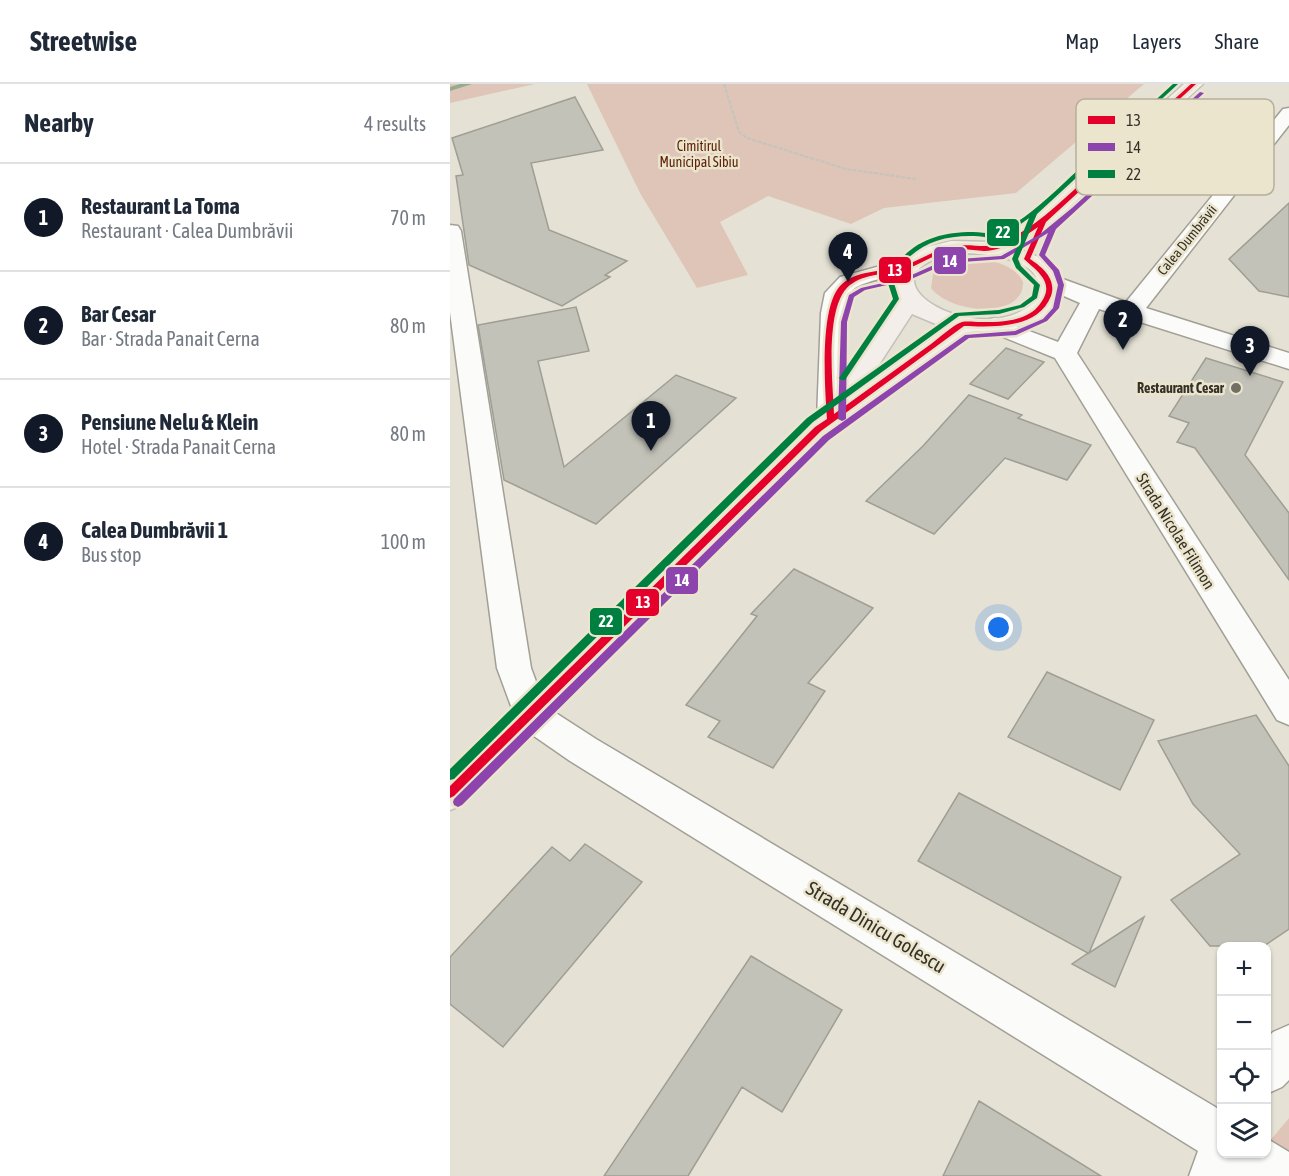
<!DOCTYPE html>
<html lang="en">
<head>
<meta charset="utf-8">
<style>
	body { margin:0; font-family:"Asap Condensed",sans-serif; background:#f2f2f3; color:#1f2937 }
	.controls { position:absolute; right:18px; bottom:18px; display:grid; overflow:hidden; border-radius:12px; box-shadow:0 2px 4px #0004 }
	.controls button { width:54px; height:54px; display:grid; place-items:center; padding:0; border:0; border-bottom:2px solid #e0e1e3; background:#fff; color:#1f2937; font:30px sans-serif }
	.you { position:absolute; left:549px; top:544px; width:21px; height:21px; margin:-15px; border:4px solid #fff; border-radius:50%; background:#1a73e8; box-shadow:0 0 0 9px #1a73e833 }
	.badge { display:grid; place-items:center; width:39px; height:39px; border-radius:50%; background:#111827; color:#fff; font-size:20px; font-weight:700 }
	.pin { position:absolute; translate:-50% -50px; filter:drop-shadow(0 2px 3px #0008) }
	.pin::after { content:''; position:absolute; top:32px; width:21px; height:18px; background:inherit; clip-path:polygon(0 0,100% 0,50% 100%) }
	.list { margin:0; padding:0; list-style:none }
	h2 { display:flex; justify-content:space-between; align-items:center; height:78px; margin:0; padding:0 24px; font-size:26px }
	h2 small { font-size:20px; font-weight:400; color:#747a83 }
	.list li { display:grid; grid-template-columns:39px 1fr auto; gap:18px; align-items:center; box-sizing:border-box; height:108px; padding:0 24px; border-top:2px solid #e0e1e3 }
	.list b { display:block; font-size:22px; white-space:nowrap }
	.list p { margin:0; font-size:20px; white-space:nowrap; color:#747a83 }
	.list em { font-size:20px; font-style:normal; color:#747a83 }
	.icon { flex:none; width:33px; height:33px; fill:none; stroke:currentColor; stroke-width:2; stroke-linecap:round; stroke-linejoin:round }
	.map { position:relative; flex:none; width:839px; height:1092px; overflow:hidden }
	header { display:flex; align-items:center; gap:36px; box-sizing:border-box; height:84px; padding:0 30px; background:#fff; border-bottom:2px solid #e0e1e3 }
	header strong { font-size:28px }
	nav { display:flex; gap:33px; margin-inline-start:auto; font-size:21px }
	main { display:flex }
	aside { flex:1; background:#fff }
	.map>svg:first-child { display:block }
	.green { fill:#dec5b7 }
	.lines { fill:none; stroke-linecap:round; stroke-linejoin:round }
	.stream { fill:#94ab8e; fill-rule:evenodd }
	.building { fill:#c2c2b8; stroke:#9f9e95; stroke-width:1.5 }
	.minor-casing { stroke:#a29f96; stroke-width:3 }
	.major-casing { stroke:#c1c0b9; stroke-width:3 }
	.path { stroke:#c4c3be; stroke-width:2; stroke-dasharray:4 1.5; stroke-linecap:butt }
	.minor { fill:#fbfbf9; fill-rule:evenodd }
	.major { fill:#f3eee9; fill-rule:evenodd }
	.bus-1-casing { stroke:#ece5ce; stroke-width:5 }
	.bus-2-casing { stroke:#ece5ce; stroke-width:5 }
	.bus-3-casing { stroke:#ece5ce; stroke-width:5 }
	.bus-1 { fill:#e4002b; fill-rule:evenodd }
	.bus-2 { fill:#8e44ad; fill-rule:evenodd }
	.bus-3 { fill:#008040; fill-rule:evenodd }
	.poi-dot { fill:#726f65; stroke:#ece5ce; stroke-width:2 }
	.labels { text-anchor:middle; stroke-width:5; stroke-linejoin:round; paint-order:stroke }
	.far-park-label { font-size:14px; fill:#5d1f06; stroke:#ece5ce }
	.far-street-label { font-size:14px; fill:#343128; stroke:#ece5ce }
	.far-poi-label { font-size:14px; font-weight:bold; fill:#343128; stroke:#ece5ce; text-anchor:end }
	.street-label { font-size:16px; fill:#343128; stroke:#ece5ce }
	.near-street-label { font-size:20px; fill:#343128; stroke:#ece5ce }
	.key { fill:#ece5ce; stroke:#b5af9c; stroke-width:1.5 }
	.key-label { font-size:16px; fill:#343128 }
	.line-badge { stroke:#ece5ce; stroke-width:2 }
	.badge-label { font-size:16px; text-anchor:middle; font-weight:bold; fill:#fff }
</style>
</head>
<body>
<header>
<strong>Streetwise</strong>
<nav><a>Map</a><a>Layers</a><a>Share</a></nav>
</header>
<main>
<aside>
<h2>Nearby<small>4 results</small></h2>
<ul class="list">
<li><span class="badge">1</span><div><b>Restaurant La Toma</b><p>Restaurant · Calea Dumbrăvii</p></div><em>70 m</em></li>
<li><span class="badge">2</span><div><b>Bar Cesar</b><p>Bar · Strada Panait Cerna</p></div><em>80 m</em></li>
<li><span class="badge">3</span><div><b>Pensiune Nelu &amp; Klein</b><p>Hotel · Strada Panait Cerna</p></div><em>80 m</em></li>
<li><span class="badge">4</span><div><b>Calea Dumbrăvii 1</b><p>Bus stop</p></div><em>100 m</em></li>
</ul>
</aside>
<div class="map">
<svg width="839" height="1092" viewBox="0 0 839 1092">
	<rect width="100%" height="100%" fill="#e5e2d5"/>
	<!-- green -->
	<path class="green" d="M 0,0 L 85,0 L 0,19 Z
		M 137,0 L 694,0 L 566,109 L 434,124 L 401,140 L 318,112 L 270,138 L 298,191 L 247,204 L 190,109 Z
		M 530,176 C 547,177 565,182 573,198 C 574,236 501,230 481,204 L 483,190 C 496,178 512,175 530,176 Z
		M 839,1034 L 839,1069 L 819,1058 Z"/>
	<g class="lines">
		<!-- stream -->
		<path class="stream" d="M 10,0 L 22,0 L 0,7 L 0,3 Z"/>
	</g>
	<!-- building -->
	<path class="building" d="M 125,13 L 153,66 L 81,79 L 99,146 L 177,177 L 155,191 L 160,193 L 112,222 L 19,181 L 6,92 L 13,91 L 2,54 Z
		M 839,119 L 839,213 L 809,207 L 779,175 Z
		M 126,223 L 139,267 L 88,277 L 114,383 L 226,291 L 286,314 L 146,440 L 54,396 L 28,241 Z
		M 556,264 L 594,278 L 558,315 L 520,300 Z
		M 756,274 L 833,298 L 795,371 L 839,429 L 839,496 L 745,364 L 727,358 L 739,339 L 719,332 Z
		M 519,311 L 572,331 L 568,334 L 641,361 L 617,396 L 555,374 L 484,450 L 416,417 L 473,362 Z
		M 344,485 L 423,524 L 358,599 L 375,607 L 323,684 L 258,653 L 270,637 L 236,621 L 307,532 L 301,530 Z
		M 597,588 L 704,636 L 670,706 L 558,653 Z
		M 806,631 L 839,682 L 839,845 L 814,862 L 760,862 L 721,816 L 790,770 L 743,720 L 708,657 Z
		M 509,709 L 671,793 L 639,869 L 694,833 L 665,903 L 622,880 L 638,869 L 468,777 Z
		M 135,760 L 192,798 L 53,963 L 0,920 L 0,873 L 102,763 L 120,777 Z
		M 301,872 L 392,926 L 332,1028 L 292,1003 L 238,1092 L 154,1092 Z
		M 529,1017 L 596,1058 L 651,1092 L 493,1092 Z"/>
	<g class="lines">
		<!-- minor casing -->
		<g class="minor-casing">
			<path id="minor" d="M 839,24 L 839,41 L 696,224 L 839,269 L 839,285 L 649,225 L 627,269 L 839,596 L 839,641 L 827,636 L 605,274 L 536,246 L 533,241 L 536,236 L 545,234 L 608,258 L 630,219 L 591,202 L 588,197 L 591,192 L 599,190 L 676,218 L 833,25 Z
				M 0,141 L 8,142 L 11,147 L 81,584 L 95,622 L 146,655 L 772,1027 L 772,1070 L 816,1070 L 816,1054 L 839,1068 L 839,1092 L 739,1092 L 748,1067 L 120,677 L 68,641 L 47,584 L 0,228 Z
				M 460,174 L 468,176 L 471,181 L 468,186 C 453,190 417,196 405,204 C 389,214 394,312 393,335 L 390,341 L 380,344 L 370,341 L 367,335 L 371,229 L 375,209 L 390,193 Z
				M 839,941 L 839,996 L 832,1003 L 816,1010 L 816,955 L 823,948 Z"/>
		</g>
		<!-- major casing -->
		<g class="major-casing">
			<path id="major" d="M 734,0 L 753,0 L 600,141 L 563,163 L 594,175 L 608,189 L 612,202 L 608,217 L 599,229 L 584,238 L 555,246 L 518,248 L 378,351 L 13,721 L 0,726 L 0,684 L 358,339 L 381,323 L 378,318 L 448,216 L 442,204 L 442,194 L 445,186 L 455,174 L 473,164 L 501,157 L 540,158 L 586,133 ZM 509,169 C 530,169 584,173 588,199 C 589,205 586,212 584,218 C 529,270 394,189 509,169 ZM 462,230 L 493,243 L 419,296 Z"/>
		</g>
		<!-- path -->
		<path class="path" d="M 274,0 L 289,48 L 297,54 L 396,85 L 466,95"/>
		<!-- minor -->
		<use href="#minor" class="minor"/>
		<!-- major -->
		<use href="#major" class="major"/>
		<!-- bus-1 casing -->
		<g class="bus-1-casing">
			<path id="bus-1" d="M 741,0 L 746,0 L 596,138 L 580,175 C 592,183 607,195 601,212 C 588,245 544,243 514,242 L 371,347 L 4,712 L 0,714 L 0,702 L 365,343 L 377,335 C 375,305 369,225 390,202 C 405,186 431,188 450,183 C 469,177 485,165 505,162 C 527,159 536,167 558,156 C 589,140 614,115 640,91 C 674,61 708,30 741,0 ZM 588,143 L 574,175 C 588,188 606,199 590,220 C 577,238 550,238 530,238 C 525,238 517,237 512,238 C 503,241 489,254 481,260 C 449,283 416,307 384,330 C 383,300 373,216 403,199 C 418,189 438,191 456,185 C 472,180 486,169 502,166 C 513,164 524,166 534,167 C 554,167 572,154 588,143 Z"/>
		</g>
		<!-- bus-2 casing -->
		<g class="bus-2-casing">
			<path id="bus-2" d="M 750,8 L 754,9 L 606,145 L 595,171 L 609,186 L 614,201 L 609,224 L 597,237 L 566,251 L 519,254 L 379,356 L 12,721 L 8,723 L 4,721 L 3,718 L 4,715 L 373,352 L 515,251 L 565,247 L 593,235 L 603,224 L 608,201 L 603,187 L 589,171 L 598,149 L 554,175 L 498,179 L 459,196 L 415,206 L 404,213 L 397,238 L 396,335 L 392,337 L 388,335 L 391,238 L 399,211 L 411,204 L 455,194 L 495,176 L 551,172 L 589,151 L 622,124 Z"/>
		</g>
		<!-- bus-3 casing -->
		<g class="bus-3-casing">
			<path id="bus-3" d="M 723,0 L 728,0 L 587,130 L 568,175 L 571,182 L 590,201 L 587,214 L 574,223 L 549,230 L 509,232 L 363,338 L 4,695 L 0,696 L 0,685 L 357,334 L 505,229 L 549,226 L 570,221 L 582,212 L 584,201 L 566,184 L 562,175 L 579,134 C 569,141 559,150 547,153 C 539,155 532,152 524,152 C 488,151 459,163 443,196 L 449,215 L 395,296 L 391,296 L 389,294 L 443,215 L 437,196 C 455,160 484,148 523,148 C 536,148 541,152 554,146 C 582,131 605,107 628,86 C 660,57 692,29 723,0 Z"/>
		</g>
		<!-- bus-1 -->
		<use href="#bus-1" class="bus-1"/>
		<!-- bus-2 -->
		<use href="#bus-2" class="bus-2"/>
		<!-- bus-3 -->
		<use href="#bus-3" class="bus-3"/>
	</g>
	<!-- markers -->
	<circle class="poi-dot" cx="786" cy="304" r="6"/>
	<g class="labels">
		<!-- far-park labels -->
		<g class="far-park-label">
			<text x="249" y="67">Cimitirul<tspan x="249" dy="16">Municipal Sibiu</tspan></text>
		</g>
		<!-- far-street labels -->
		<g class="far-street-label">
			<text transform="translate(737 156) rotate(-51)" y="5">Calea Dumbrăvii</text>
		</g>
		<!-- far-poi labels -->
		<g class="far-poi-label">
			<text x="774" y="309">Restaurant Cesar</text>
		</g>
		<!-- street labels -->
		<g class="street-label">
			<text transform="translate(726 447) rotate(58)" y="6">Strada Nicolae Filimon</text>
		</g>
		<!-- near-street labels -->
		<g class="near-street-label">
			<text transform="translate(426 843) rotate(31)" y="7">Strada Dinicu Golescu</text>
		</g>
	</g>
	<!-- legend -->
	<rect x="626" y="15" width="198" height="96" rx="9" class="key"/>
	<rect x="638" y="32" width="27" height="8" fill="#e4002b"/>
	<rect x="638" y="59" width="27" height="8" fill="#8e44ad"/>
	<rect x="638" y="86" width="27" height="8" fill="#008040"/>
	<g class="key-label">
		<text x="676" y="42">13</text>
		<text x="676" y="69">14</text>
		<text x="676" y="96">22</text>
	</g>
	<g class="line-badge">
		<rect x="536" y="134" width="34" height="29" rx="6" fill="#008040"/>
		<rect x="483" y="162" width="34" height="29" rx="6" fill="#8e44ad"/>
		<rect x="428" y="172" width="34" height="28" rx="6" fill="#e4002b"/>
		<rect x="215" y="482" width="34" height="29" rx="6" fill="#8e44ad"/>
		<rect x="175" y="504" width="35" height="29" rx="6" fill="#e4002b"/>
		<rect x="139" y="523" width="34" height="29" rx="6" fill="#008040"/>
	</g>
	<g class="badge-label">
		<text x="553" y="154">22</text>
		<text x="500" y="183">14</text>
		<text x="445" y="192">13</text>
		<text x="232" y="502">14</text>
		<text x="193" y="524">13</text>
		<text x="156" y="543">22</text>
	</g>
</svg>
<div class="controls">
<button>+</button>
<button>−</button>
<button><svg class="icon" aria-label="locate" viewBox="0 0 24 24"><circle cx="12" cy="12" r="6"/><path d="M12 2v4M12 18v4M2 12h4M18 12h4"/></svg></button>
<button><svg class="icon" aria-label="layers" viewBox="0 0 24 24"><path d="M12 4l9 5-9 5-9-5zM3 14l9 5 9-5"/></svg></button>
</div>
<div class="you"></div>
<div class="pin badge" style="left:201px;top:367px">1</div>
<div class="pin badge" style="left:673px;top:266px">2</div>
<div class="pin badge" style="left:800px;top:292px">3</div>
<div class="pin badge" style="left:398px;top:198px">4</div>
</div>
</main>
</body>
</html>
